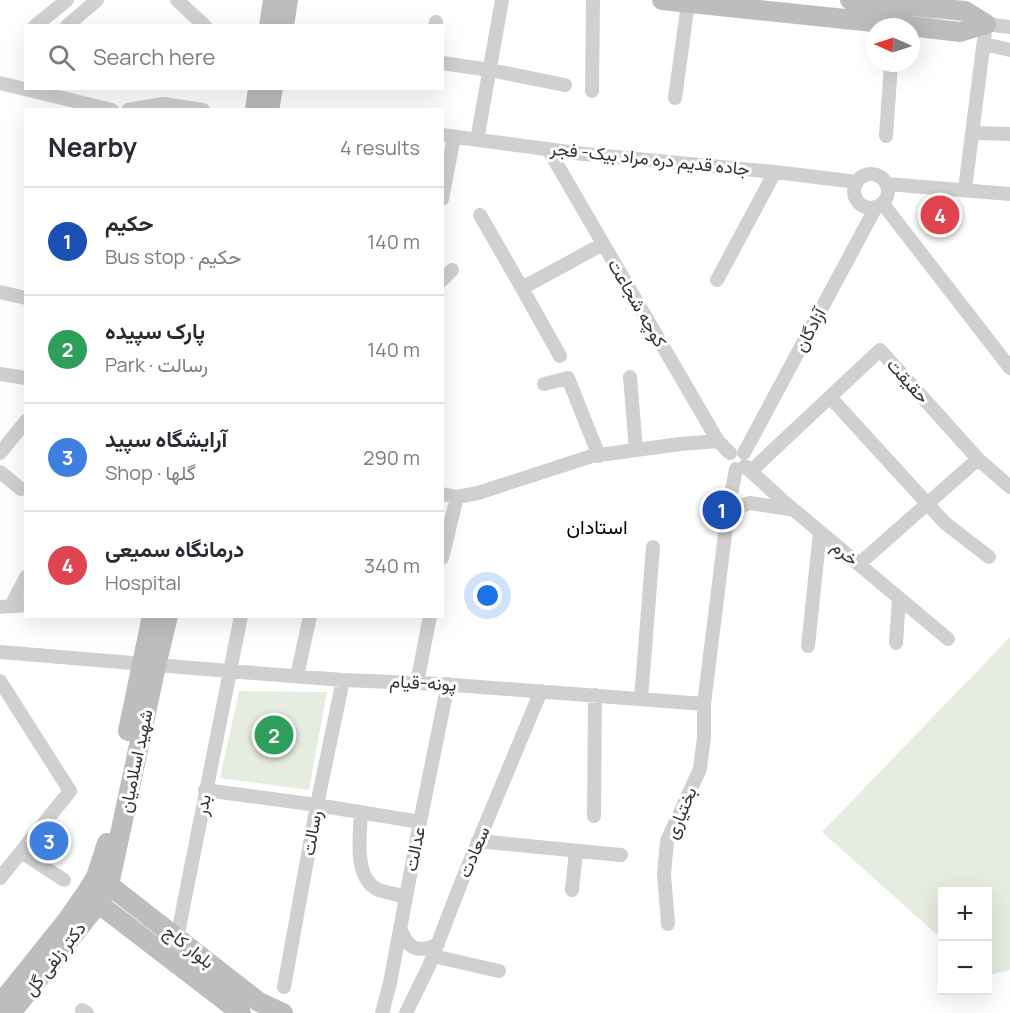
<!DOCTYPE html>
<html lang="en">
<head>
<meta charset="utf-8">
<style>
	body { margin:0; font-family:Manrope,Vazirmatn,sans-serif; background:#f7f7f7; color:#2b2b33 }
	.controls { position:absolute; right:18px; bottom:18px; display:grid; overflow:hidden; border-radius:0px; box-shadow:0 6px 24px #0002 }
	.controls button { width:54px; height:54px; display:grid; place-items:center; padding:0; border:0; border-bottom:2px solid #e1e1e2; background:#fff; color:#2b2b33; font:30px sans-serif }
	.compass { position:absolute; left:866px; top:18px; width:54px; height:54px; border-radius:50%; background:#fff; box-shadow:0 6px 24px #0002; rotate:273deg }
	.you { position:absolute; left:488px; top:596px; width:21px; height:21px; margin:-15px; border:4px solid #fff; border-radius:50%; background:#1a73e8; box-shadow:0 0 0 9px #1a73e833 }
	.badge { display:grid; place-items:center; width:39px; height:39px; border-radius:50%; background:#e63946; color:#fff; font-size:20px; font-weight:700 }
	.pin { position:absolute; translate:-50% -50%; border:3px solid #fff; box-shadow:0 2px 6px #0006 }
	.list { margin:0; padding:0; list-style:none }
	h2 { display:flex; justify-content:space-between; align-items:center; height:78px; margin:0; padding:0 24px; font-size:26px }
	h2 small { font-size:20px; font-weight:400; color:#7c7c81 }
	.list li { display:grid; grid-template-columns:39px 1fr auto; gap:18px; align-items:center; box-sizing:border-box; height:108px; padding:0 24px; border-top:2px solid #e1e1e2 }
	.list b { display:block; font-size:22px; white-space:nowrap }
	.list p { margin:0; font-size:20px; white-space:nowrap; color:#7c7c81 }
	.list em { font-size:20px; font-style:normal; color:#7c7c81 }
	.icon { flex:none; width:33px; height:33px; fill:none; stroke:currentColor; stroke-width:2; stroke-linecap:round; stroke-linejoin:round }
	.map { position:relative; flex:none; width:1010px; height:1013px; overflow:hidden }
	.search { position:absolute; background:#fff; box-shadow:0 6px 24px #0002; left:24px; top:24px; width:420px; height:66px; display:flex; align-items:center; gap:15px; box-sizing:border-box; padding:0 21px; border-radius:0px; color:#7c7c81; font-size:22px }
	.panel { position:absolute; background:#fff; box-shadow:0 6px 24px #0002; left:24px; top:108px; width:420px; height:510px; border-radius:0px }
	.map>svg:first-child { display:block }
	.green { fill:#e6ecdf }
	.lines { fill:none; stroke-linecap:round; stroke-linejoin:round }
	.street { stroke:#d0d0d0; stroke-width:14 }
	.secondary { stroke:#bdbdbd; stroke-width:20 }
	.labels { text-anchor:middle; stroke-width:6; stroke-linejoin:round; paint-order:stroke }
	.street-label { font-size:18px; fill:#333; stroke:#fff }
	.neighbourhood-label { font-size:20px; fill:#000; stroke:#fff }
</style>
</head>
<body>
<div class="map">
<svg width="1010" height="1013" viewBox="0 0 1010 1013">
	<rect width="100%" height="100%" fill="#fff"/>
	<!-- green -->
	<path class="green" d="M 1010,637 L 1010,970 L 988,975 L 988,892 L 942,892 L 942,939 L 822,832 Z
		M 239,691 L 327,692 L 309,790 L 220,778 Z"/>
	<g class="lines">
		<!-- street -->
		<path class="street" d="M 177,0 L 205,26
			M 35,26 L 67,0
			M 67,26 L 97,0
			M 435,26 L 436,22
			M 984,44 L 1010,50
			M 442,63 L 490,70 L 565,85
			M 0,83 L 112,110
			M 592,91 L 593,0
			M 675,98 L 688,3
			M 128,110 L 163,104 L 203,110
			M 972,133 L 1010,134
			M 442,135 L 584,154 L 775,172 L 857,182
			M 886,136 L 891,63
			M 477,140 L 502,0
			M 548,149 L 718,441 L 730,453
			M854 191a17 17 0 1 1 34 0a17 17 0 1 1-34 0Z
			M 887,184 L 1010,194
			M 965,189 L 986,24 L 1010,27
			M 442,199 L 454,137
			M 883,204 L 1010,368
			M 480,215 L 522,288 L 560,356
			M 442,280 L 452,270
			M 717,280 L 775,172
			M 522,288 L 603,244
			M 0,292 L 26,298
			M 0,374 L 26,378
			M 630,377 L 636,450
			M 544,384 L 568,378 L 599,456
			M 830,397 L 945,523 L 989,557
			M 0,453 L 26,421
			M 744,453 L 876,207
			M 745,466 L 782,500 L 948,639
			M 751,471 L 880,350 L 978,459 L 1010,487
			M 0,472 L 21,489
			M 442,494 L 457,497 L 478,493 L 592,456 L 680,444 L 718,441
			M 728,510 L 750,503 L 790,509
			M 442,558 L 457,497
			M 859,564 L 978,459
			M 11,606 L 26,577
			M 0,607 L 26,605
			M 896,643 L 899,598
			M 808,646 L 820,532
			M 0,652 L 229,671 L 343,680 L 441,684 L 704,704
			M 297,676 L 310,616
			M 0,681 L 70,791 L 0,878
			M 417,683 L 430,616
			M 641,699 L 653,547
			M 205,790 L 317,805 L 420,822
			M 361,812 C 360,835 353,879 379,890 C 387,893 397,894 406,897
			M 594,816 L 595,695
			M 478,841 L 621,855
			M 21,852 L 64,880
			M 572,890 L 576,851
			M 668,924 L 664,874 L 667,841 L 700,769 L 704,737 L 704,704 L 728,510 L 736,469
			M 400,928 C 408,949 417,954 438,944
			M 177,938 L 241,616
			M 433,956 L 499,971
			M 284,987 L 317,805 L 343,680
			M 82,1010 L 87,1013
			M 382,1013 L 390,983 L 420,822 L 448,684
			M 406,1013 L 429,966 L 461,883 L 541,691"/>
		<!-- secondary -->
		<path class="secondary" d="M 662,0 L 893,24 L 960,32 L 986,24
			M 850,0 L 965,11 L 986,24
			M 269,26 L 273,0
			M 284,26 L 288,0
			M 255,110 L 258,88
			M 269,110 L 273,88
			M 128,731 L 152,616
			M 99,879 L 109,885 L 259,1002 L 283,1013
			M 90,897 L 241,1013
			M 0,1004 L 68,919 L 86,893 L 96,877 L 107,843
			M 11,1013 L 98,904 L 109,885 L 156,666 L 168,616"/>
	</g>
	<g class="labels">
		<!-- street labels -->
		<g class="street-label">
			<text transform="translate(650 159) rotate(6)" y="6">جاده قدیم دره مراد بیک- فجر</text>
			<text transform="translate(637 303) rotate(60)" y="6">کوچه شجاعت</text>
			<text transform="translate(810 330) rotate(-62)" y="6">آزادگان</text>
			<text transform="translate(908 381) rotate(48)" y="6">حقیقت</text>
			<text transform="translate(845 553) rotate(40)" y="6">خرم</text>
			<text transform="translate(423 683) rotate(3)" y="6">پونه-قیام</text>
			<text transform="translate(136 761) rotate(-78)" y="6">شهید اسلامیان</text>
			<text transform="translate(203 805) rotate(-79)" y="6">بدر</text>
			<text transform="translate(681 813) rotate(-67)" y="6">بختیاری</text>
			<text transform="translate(312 833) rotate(-80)" y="6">رسالت</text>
			<text transform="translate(415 849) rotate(-79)" y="6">عدالت</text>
			<text transform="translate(474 852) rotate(-67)" y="6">سعادت</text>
			<text transform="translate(189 947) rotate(38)" y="6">بلوار کاج</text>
			<text transform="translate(55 959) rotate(-52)" y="6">دکتر زلفی گل</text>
		</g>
		<!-- neighbourhood labels -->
		<g class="neighbourhood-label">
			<text x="597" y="534">استادان</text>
		</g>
	</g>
</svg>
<div class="controls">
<button>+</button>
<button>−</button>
</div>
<svg class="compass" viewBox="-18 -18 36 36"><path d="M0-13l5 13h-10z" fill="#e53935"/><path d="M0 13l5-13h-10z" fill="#7c7c81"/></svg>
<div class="you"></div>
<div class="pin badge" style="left:722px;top:510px;background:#1a4fb4">1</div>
<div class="pin badge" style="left:274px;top:735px;background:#2e9e5b">2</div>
<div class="pin badge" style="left:49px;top:841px;background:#3f7fe0">3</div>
<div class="pin badge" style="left:940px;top:215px;background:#e0444e">4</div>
<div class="search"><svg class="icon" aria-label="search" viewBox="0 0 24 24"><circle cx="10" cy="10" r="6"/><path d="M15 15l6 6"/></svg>Search here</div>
<section class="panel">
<h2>Nearby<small>4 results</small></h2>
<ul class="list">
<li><span class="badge" style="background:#1a4fb4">1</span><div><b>حکیم</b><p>Bus stop · حکیم</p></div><em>140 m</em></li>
<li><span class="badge" style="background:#2e9e5b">2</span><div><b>پارک سپیده</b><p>Park · رسالت</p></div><em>140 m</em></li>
<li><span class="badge" style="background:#3f7fe0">3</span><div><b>آرایشگاه سپید</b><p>Shop · گلها</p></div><em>290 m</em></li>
<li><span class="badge" style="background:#e0444e">4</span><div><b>درمانگاه سمیعی</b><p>Hospital</p></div><em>340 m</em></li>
</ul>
</section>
</div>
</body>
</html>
